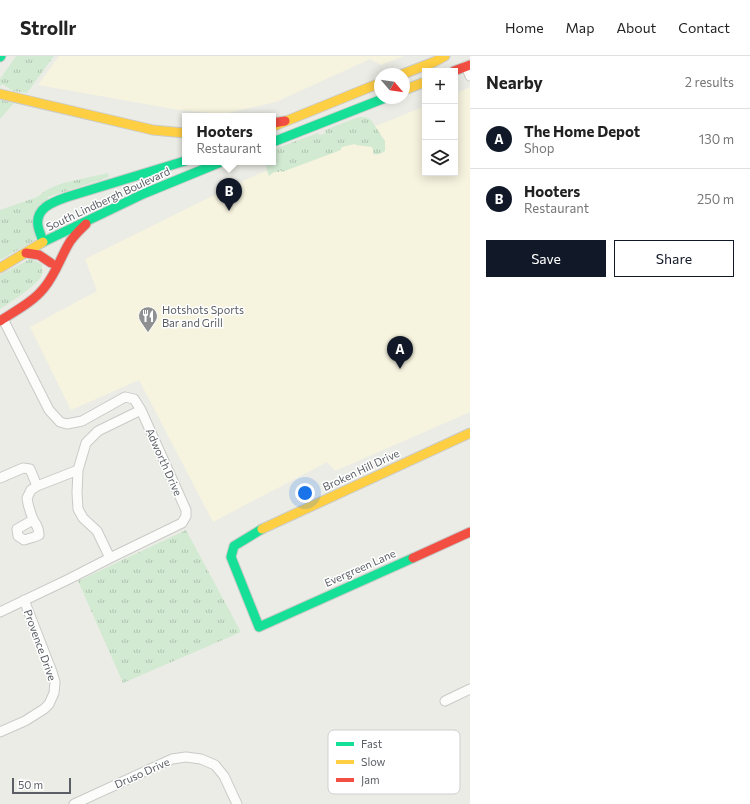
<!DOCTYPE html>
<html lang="en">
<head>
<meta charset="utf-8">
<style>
	body { margin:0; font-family:Commissioner,sans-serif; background:#f2f2f2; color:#222 }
	.controls { position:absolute; right:12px; top:12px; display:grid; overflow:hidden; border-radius:0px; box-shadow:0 2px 10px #0003 }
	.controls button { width:36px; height:36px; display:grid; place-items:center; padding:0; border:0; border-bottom:1px solid #e0e0e0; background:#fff; color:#222; font:20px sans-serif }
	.compass { position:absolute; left:374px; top:12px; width:36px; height:36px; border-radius:50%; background:#fff; box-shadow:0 2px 10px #0003; rotate:119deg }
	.scale { position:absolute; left:12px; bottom:10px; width:59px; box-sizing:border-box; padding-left:4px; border:2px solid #5b5f65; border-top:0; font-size:11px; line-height:14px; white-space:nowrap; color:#5b5f65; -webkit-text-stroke:3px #fff; paint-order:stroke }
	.you { position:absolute; left:305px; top:437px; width:14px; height:14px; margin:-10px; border:3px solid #fff; border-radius:50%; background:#1a73e8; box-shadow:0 0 0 6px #1a73e833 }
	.badge { display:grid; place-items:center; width:26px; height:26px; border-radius:50%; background:#111827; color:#fff; font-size:13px; font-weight:700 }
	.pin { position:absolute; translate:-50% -33px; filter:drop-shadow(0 1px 2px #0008) }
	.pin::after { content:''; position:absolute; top:21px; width:14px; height:12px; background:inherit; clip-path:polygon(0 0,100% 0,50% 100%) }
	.popup { position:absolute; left:182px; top:57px; width:94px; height:52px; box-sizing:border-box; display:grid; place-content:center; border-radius:0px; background:#fff; filter:drop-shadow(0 1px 3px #0005); font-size:13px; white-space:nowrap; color:#767676 }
	.popup b { font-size:15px; color:#222 }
	.popup::after { content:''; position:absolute; left:50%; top:100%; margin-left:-8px; border:8px solid transparent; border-top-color:#fff }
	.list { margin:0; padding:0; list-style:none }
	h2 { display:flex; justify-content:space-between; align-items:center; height:52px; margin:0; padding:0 16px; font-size:17px }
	h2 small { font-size:13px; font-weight:400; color:#767676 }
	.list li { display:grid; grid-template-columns:26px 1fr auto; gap:12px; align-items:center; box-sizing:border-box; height:60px; padding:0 16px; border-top:1px solid #e0e0e0 }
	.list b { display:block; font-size:15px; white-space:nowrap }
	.list p { margin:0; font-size:13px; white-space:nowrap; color:#767676 }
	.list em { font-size:13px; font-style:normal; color:#767676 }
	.actions { display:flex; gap:8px; padding:12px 16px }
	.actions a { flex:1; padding:9px 0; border:1px solid #111827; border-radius:0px; text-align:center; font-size:14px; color:#111827 }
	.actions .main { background:#111827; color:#fff }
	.icon { flex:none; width:22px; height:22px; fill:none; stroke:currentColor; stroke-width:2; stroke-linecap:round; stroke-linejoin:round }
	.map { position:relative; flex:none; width:470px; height:748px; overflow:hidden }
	header { display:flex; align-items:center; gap:24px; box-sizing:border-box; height:56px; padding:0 20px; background:#fff; border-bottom:1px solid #e0e0e0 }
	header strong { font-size:19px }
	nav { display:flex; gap:22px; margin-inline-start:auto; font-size:14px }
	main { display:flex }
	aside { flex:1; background:#fff }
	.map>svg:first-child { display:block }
	.commercial { fill:#f6f3df }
	.grass { fill:url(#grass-tufts) }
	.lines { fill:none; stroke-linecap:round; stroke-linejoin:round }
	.street-casing { stroke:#c9cac8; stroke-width:11 }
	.fast-casing { stroke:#c9cbca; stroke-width:11 }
	.slow-casing { stroke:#c9cbca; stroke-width:11 }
	.jam-casing { stroke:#c9cbca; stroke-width:11 }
	.street { stroke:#fcfcfb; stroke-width:9 }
	.fast { stroke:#16e098; stroke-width:9 }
	.slow { stroke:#ffcf43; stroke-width:9 }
	.jam { stroke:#f24e42; stroke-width:9 }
	.labels { text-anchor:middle; stroke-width:3; stroke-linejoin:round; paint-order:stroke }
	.street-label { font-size:11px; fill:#5b5f65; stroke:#fff }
	.poi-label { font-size:11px; fill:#5b5f65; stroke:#fff; text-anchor:start }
	.key { fill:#fff; stroke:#cecfd1; stroke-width:1 }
	.key-label { font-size:11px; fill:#5b5f65 }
</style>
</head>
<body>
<header>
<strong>Strollr</strong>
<nav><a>Home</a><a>Map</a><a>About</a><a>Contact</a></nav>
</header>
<main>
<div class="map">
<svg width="470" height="748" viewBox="0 0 470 748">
	<defs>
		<pattern id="grass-tufts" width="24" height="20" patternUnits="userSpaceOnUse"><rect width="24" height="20" fill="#d3ead2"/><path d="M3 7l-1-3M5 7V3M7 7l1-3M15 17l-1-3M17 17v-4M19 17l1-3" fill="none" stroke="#aec1ae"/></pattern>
	</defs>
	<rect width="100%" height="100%" fill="#ecece6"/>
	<!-- commercial -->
	<path class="commercial" d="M 59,0 L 404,0 L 381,9 L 370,3 L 276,46 L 223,58 L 179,54 L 38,29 Z
		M 470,31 L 470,356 L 335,415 L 327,406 L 213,466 L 139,324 L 71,354 L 30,271 L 97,235 L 85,203 L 249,122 L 425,50 L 425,117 L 455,117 L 455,38 Z"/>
	<!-- grass -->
	<path class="grass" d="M 16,0 L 54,0 L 27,37 L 13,35 L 2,28 L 0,30 L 0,23 Z
		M 0,44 L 14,47 L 0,63 Z
		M 361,61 L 368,62 L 371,64 L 385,85 L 385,95 C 380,98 379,99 373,98 L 373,94 L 372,91 L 356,89 L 355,88 L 342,91 L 341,92 L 341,94 L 282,116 L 280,114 L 279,116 L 274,116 L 269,120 C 267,116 266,111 266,106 L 273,106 L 273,95 L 277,92 L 318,77 L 320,79 L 326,77 L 325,74 L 356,62 Z
		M 108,117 L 109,121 L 48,141 L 35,184 L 0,204 L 0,154 L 37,141 L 48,133 L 63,127 Z
		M 30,203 L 42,208 C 42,212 43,215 42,218 C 40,228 9,247 0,253 L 0,219 Z
		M 186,474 L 241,576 L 123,627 L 78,525 Z"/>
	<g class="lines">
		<!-- street casing -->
		<g class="street-casing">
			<path id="street" d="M 466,10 L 470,20
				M 0,422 L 23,412 L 30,413 L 37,430
				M 33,464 L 17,473 L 18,480 L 24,484 L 34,481 L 39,479 C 39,471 36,469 33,463 C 30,456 28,449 27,442 L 31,434 L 37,430 L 78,414
				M 110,502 L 97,475 L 83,462 L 78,453 L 77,437 L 78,414 L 86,387 L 98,375 L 141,354
				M 0,556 L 69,523 L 110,502 L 182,467 L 186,460 L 186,454 L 141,354 L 134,343 L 125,341 L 82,365 L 67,368 L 60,366 L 49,354 L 3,263
				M 445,645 L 470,633
				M 0,676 L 25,665 L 44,653 L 49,648 L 54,637 L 55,626 L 52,616 L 24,544
				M 74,748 L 172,703 L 186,701 L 201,703 L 215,709 L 224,720 L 237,748"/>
		</g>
		<!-- fast casing -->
		<g class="fast-casing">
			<path id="fast" d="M 0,1 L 1,0
				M 273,86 L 385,42
				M 185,105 L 67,141 C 53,146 35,152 38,170 C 39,176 42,181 43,186 L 143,138 L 221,106
				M 262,473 L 234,490 L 231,501 L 259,571 L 413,502"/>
		</g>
		<!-- slow casing -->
		<g class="slow-casing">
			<path id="slow" d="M 403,18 L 434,6 L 445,0
				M 404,34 L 425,26
				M 0,38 L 153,74 L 185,77
				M 274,70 L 380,27
				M 0,212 L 43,186
				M 262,473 L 470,377"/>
		</g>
		<!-- jam casing -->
		<g class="jam-casing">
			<path id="jam" d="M 454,15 L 470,9
				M 273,67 L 285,65
				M 26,197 L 39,199 L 51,207
				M 0,265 C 15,255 33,246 44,232 C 55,219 60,203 68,189 C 72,181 80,174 86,168
				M 413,502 L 470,476"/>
		</g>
		<!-- street -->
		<use href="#street" class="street"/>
		<!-- fast -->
		<use href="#fast" class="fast"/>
		<!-- slow -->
		<use href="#slow" class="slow"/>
		<!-- jam -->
		<use href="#jam" class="jam"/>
	</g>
	<!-- icons -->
	<defs>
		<g id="restaurant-pin" transform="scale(1)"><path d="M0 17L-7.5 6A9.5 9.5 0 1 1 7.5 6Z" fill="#8e9092" stroke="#fff"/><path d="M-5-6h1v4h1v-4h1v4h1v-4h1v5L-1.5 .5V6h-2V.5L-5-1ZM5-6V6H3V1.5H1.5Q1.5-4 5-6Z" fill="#fff"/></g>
	</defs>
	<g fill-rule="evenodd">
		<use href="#restaurant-pin" x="148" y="260"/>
	</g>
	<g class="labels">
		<!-- street labels -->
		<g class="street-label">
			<text transform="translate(108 143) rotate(-25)" y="4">South Lindbergh Boulevard</text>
			<text transform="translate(164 406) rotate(66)" y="4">Adworth Drive</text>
			<text transform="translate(361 414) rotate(-25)" y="4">Broken Hill Drive</text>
			<text transform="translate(360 512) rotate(-24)" y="4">Evergreen Lane</text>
			<text transform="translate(40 589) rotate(70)" y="4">Provence Drive</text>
			<text transform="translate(142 717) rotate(-24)" y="4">Druso Drive</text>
		</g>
		<!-- poi labels -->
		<g class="poi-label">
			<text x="162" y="258">Hotshots Sports<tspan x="162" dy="13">Bar and Grill</tspan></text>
		</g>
	</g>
	<!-- legend -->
	<rect x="328" y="674" width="132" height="64" rx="6" class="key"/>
	<rect x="336" y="686" width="18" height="4" fill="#16e098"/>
	<rect x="336" y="704" width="18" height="4" fill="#ffcf43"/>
	<rect x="336" y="722" width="18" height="4" fill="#f24e42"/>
	<g class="key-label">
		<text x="361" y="692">Fast</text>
		<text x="361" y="710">Slow</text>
		<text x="361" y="728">Jam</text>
	</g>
</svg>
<div class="controls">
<button>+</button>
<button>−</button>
<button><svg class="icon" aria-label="layers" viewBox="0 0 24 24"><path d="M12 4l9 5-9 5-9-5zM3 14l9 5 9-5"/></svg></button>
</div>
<svg class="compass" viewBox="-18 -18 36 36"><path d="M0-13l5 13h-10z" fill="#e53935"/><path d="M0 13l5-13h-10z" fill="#767676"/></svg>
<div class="scale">50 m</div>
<div class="you"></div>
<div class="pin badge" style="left:400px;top:313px">A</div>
<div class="pin badge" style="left:229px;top:155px">B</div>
<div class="popup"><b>Hooters</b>Restaurant</div>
</div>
<aside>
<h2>Nearby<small>2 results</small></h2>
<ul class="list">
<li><span class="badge">A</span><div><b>The Home Depot</b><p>Shop</p></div><em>130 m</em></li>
<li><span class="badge">B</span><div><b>Hooters</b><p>Restaurant</p></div><em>250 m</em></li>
</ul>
<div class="actions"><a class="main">Save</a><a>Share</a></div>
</aside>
</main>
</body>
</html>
